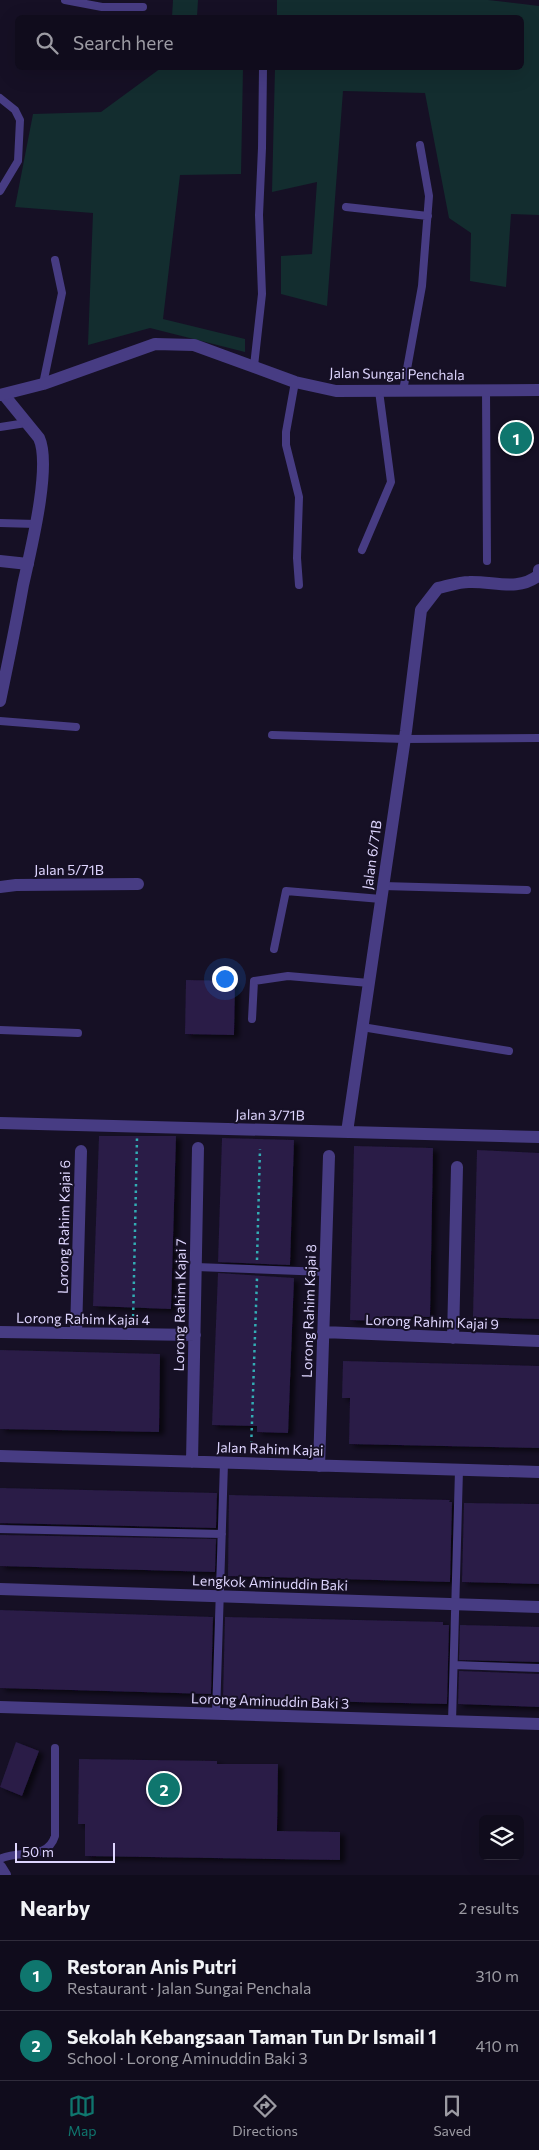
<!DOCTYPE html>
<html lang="en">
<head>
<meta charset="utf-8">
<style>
	body { margin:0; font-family:Commissioner,sans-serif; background:#1e1a29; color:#f1f3f6 }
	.controls { position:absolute; right:15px; bottom:15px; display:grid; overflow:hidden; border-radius:8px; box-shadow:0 5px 20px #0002 }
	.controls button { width:45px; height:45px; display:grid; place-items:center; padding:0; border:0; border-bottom:1px solid #302c3b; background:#100c1c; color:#f1f3f6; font:25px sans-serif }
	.scale { position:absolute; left:15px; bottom:12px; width:100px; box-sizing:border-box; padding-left:5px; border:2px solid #ded5fe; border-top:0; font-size:14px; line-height:18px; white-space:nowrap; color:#ded5fe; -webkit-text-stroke:4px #161025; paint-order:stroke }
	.you { position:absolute; left:224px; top:978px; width:18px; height:18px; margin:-12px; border:4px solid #fff; border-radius:50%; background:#1a73e8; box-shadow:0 0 0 8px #1a73e833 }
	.badge { display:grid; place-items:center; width:32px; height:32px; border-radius:50%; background:#0f766e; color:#fff; font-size:16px; font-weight:700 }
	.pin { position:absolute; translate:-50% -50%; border:2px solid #fff; box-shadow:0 1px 5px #0006 }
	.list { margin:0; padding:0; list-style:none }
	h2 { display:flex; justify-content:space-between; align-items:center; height:65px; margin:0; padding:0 20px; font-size:21px }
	h2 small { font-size:16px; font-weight:400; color:#9c9ba3 }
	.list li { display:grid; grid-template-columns:32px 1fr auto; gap:15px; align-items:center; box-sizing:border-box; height:70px; padding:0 20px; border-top:1px solid #302c3b }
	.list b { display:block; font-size:19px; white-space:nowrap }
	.list p { margin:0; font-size:16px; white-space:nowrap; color:#9c9ba3 }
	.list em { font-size:16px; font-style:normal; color:#9c9ba3 }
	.icon { flex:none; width:28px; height:28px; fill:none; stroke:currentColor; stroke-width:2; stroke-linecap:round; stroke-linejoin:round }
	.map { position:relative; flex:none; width:539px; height:1875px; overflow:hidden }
	.search { position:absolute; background:#100c1c; box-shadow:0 5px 20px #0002; left:15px; right:15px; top:15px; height:55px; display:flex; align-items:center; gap:12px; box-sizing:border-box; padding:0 18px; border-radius:8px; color:#9c9ba3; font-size:19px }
	.sheet { height:205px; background:#100c1c }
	nav { display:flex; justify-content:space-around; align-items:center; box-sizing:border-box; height:70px; border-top:1px solid #302c3b; background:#100c1c; font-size:14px; color:#9c9ba3 }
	nav a { display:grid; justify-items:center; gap:2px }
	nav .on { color:#0f766e }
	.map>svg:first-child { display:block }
	.green { fill:#132d2f }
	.building { fill:#291c46; filter:url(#shadow) }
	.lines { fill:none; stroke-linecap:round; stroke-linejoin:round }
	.path { stroke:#32adb4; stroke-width:2.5; stroke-dasharray:2.5 4; stroke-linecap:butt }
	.service { stroke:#473c83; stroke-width:8 }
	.minor { stroke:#473c83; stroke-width:12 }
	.tertiary { stroke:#473c83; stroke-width:12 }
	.labels { text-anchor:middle; stroke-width:4; stroke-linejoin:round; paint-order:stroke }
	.street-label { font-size:14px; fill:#ded5fe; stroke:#161025 }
</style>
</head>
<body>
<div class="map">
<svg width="539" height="1875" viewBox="0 0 539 1875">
	<defs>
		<filter id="shadow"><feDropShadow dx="5" dy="3" stdDeviation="2.5" flood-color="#0009"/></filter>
	</defs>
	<rect width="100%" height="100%" fill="#161025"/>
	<!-- green -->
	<path class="green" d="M 173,0 L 198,0 L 197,17 L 172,17 Z
		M 277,0 L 488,0 L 539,6 L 539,215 L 511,214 L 506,287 L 470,281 L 471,233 L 449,218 L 425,93 L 343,91 L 327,306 L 281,294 L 281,256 L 312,254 L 317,182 L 272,192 L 275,68 L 522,68 L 522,18 L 277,17 Z
		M 161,68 L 243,68 L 241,174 L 180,175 L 163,319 L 245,339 L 245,352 L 150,328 L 88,345 L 93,213 L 15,207 L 33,114 L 101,112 Z"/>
	<!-- building -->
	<path class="building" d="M 186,980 L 235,981 L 234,1035 L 185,1034 Z
		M 99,1136 L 176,1136 L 171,1309 L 93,1306 Z
		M 222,1138 L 294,1140 L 290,1265 L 218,1262 Z
		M 354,1146 L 433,1148 L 430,1317 L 384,1316 L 384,1321 L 350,1320 Z
		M 477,1150 L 539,1153 L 539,1319 L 473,1317 Z
		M 218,1273 L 294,1278 L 288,1433 L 257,1432 L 257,1426 L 212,1425 Z
		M 0,1350 L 160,1354 L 159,1432 L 0,1429 Z
		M 343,1361 L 539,1366 L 539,1448 L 349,1444 L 350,1398 L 342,1398 Z
		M 0,1488 L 217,1493 L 216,1528 L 0,1523 Z
		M 229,1495 L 450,1500 L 449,1502 L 452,1502 L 450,1582 L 228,1576 Z
		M 464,1503 L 539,1504 L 539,1584 L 462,1582 Z
		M 0,1535 L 216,1539 L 215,1572 L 0,1566 Z
		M 0,1610 L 213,1617 L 211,1694 L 0,1688 Z
		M 225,1617 L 443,1622 L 443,1625 L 449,1625 L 447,1704 L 223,1699 Z
		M 460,1625 L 539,1627 L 539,1662 L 459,1660 Z
		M 459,1671 L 539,1674 L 539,1707 L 458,1704 Z
		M 16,1742 L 39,1751 L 22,1796 L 0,1787 Z
		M 79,1759 L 217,1761 L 217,1764 L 278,1764 L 277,1831 L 340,1832 L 340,1860 L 85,1856 L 85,1824 L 78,1824 Z"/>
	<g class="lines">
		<!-- path -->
		<path class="path" d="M 257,1260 L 260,1149
			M 133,1323 L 137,1138
			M 251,1450 L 257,1278"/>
		<!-- service -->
		<path class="service" d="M 65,0 L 102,7 L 143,7
			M 0,98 L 15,110 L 20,120 L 18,161 L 0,191
			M 346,207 L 428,216
			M 254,366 L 262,294 L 259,215 L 262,148 L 263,68
			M 295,382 L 286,432 L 286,445 L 299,497 L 297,558 L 299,585
			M 43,384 L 62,293 L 55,260
			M 486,390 L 487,561
			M 403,391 L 422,286 L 429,196 L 420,145
			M 0,427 L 26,423
			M 0,523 L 36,524
			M 362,550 L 391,482 L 379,391
			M 0,721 L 76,727
			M 272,735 L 405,739 L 539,738
			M 383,886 L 527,890
			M 274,949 L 286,891 L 381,899
			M 252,1019 L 254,981 L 288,976 L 369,983
			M 362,1027 L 509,1051
			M 0,1030 L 78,1033
			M 196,1267 L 325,1272
			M 0,1529 L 222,1534
			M 454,1665 L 539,1668
			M 216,1714 L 224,1463
			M 452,1722 L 459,1470
			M 0,1859 C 20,1849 47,1861 55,1836 L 55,1748"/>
		<!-- minor -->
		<path class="minor" d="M 0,561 L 28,564
			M 0,701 C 8,663 16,624 23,585 C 30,553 52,466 39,438 L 4,395
			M 0,887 L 16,885 L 138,884
			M 0,1123 L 539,1137
			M 347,1132 L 406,731 L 421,610 L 438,588 C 448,586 459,582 469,582 C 494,581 518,592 539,575 L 539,570
			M 0,1332 L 195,1335
			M 323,1332 L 539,1341
			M 76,1333 L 81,1151
			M 453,1338 L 457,1167
			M 0,1456 L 539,1472
			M 192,1462 L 198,1148
			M 319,1466 L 329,1156
			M 0,1589 L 539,1607
			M 0,1707 L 539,1724
			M 0,1867 L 5,1875"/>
		<!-- tertiary -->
		<path class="tertiary" d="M 0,395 L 43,384 L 155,344 L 194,345 L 295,382 L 336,391 L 539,390"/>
	</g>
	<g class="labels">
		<!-- street labels -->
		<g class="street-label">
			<text transform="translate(397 374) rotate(1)" y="5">Jalan Sungai Penchala</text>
			<text transform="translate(372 855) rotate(-82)" y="5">Jalan 6/71B</text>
			<text x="69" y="875">Jalan 5/71B</text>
			<text transform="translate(270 1115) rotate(1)" y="5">Jalan 3/71B</text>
			<text transform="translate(64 1227) rotate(-89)" y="5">Lorong Rahim Kajai 6</text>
			<text transform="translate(180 1305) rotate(-89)" y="5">Lorong Rahim Kajai 7</text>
			<text transform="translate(309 1311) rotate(-88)" y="5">Lorong Rahim Kajai 8</text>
			<text transform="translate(83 1319) rotate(1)" y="5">Lorong Rahim Kajai 4</text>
			<text transform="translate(432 1322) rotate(2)" y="5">Lorong Rahim Kajai 9</text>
			<text transform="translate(270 1449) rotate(2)" y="5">Jalan Rahim Kajai</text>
			<text transform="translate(270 1583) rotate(2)" y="5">Lengkok Aminuddin Baki</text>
			<text transform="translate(270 1701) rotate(2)" y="5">Lorong Aminuddin Baki 3</text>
		</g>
	</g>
</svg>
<div class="controls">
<button><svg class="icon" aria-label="layers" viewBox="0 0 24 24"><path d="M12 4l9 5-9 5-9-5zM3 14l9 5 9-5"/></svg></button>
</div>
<div class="scale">50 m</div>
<div class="you"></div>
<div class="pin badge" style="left:516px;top:438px">1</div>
<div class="pin badge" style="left:164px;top:1789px">2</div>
<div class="search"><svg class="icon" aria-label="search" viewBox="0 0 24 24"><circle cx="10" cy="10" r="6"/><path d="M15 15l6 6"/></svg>Search here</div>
</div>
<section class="sheet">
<h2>Nearby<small>2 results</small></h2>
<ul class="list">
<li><span class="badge">1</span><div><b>Restoran Anis Putri</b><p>Restaurant · Jalan Sungai Penchala</p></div><em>310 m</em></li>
<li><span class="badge">2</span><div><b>Sekolah Kebangsaan Taman Tun Dr Ismail 1</b><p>School · Lorong Aminuddin Baki 3</p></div><em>410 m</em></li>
</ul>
</section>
<nav>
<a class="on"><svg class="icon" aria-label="map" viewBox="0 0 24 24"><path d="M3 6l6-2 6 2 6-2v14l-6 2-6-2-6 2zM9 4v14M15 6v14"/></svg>Map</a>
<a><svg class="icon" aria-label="directions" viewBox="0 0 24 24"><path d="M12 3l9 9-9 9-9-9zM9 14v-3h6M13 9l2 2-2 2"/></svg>Directions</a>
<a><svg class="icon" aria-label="saved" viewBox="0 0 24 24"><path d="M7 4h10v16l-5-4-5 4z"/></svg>Saved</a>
</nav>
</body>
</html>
